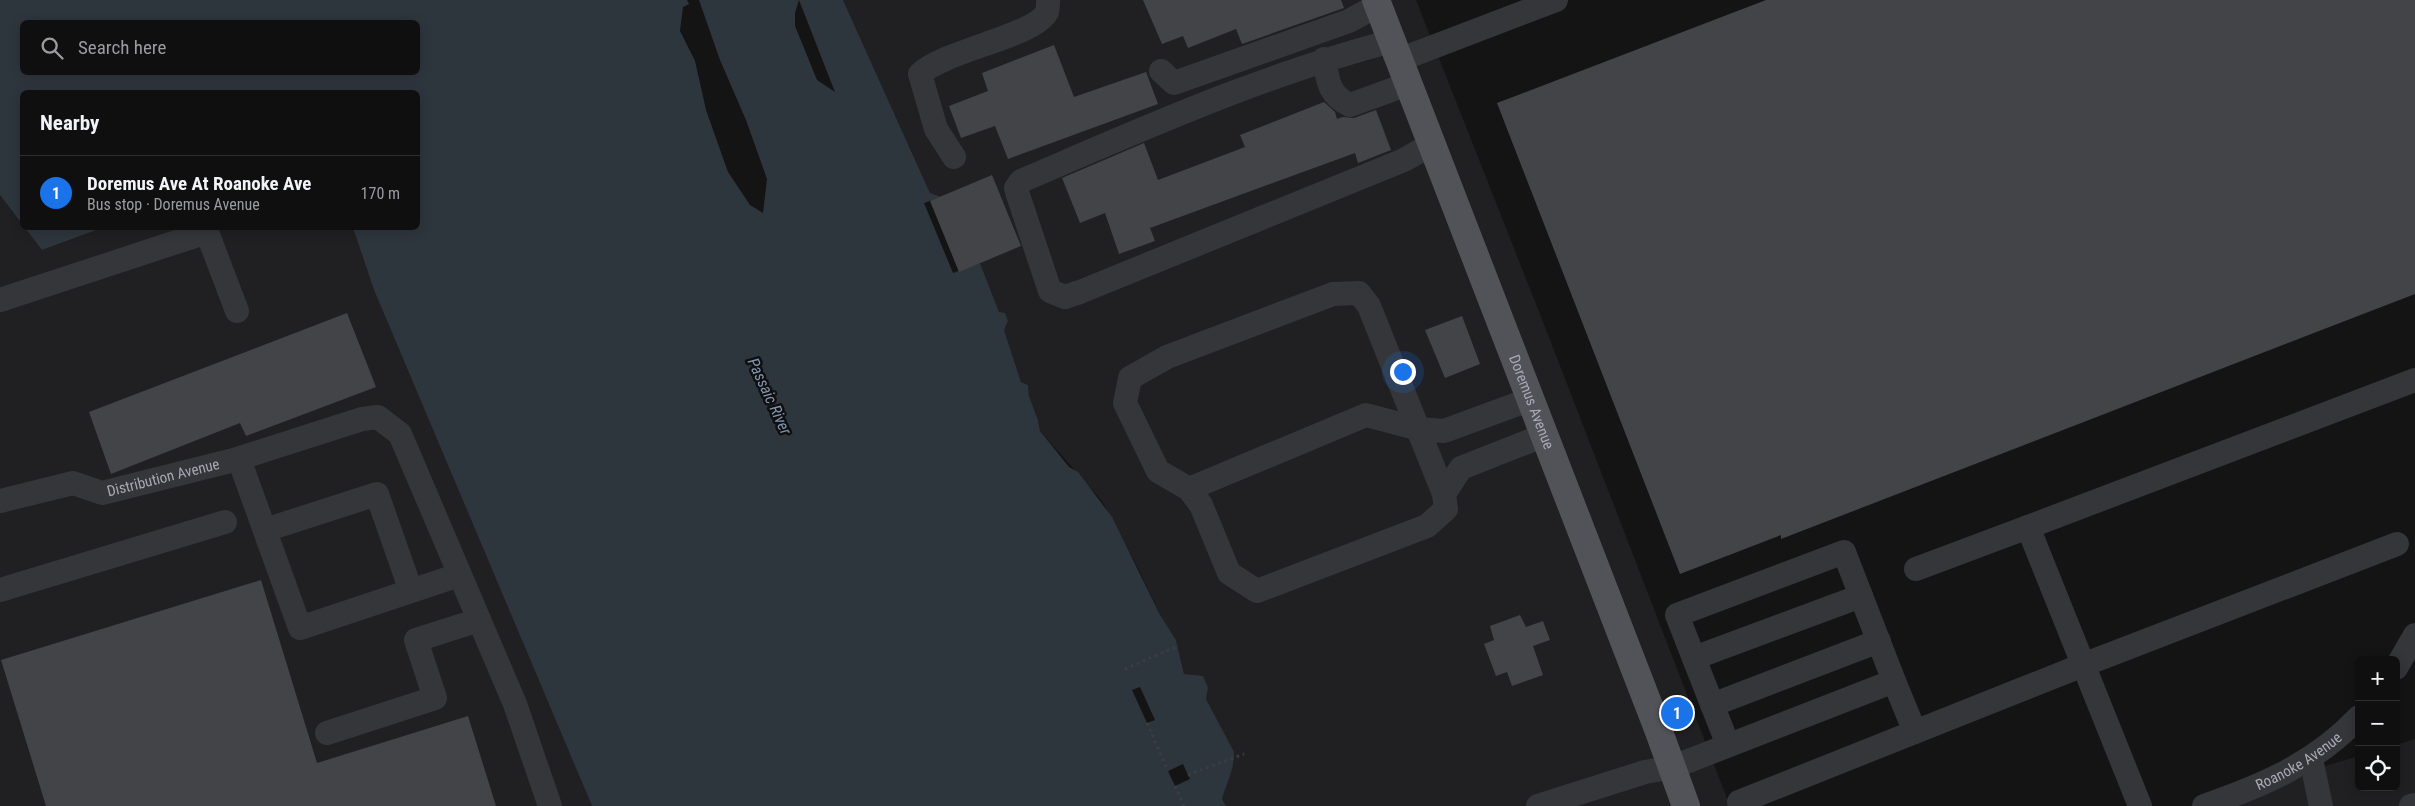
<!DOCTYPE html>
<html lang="en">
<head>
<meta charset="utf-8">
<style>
	body { margin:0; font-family:"Roboto Condensed",sans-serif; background:#181819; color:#f1f3f6 }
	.controls { position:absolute; right:15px; bottom:15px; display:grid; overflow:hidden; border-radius:8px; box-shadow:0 2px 12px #0003 }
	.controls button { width:45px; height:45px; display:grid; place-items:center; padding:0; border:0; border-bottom:1px solid #2f2f30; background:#0f0f10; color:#f1f3f6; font:25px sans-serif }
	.you { position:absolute; left:1402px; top:371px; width:18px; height:18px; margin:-12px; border:4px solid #fff; border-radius:50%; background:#1a73e8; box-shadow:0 0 0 8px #1a73e833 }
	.badge { display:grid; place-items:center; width:32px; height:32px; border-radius:50%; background:#1a73e8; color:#fff; font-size:16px; font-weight:700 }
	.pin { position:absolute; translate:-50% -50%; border:2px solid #fff; box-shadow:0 1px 5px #0006 }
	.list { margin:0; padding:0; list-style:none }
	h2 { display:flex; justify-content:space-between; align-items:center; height:65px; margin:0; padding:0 20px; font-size:21px }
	h2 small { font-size:16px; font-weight:400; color:#9b9c9f }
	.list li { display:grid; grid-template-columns:32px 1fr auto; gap:15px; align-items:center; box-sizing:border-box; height:75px; padding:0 20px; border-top:1px solid #2f2f30 }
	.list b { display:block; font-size:19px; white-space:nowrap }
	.list p { margin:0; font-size:16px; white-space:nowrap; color:#9b9c9f }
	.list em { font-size:16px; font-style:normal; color:#9b9c9f }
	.icon { flex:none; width:28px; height:28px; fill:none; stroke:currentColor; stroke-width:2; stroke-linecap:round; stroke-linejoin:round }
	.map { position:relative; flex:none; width:2415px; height:806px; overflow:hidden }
	.search { position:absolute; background:#0f0f10; box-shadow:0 2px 12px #0003; left:20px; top:20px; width:400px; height:55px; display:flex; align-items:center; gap:12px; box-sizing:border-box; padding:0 18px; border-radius:8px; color:#9b9c9f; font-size:19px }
	.panel { position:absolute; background:#0f0f10; box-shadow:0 2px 12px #0003; left:20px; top:90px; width:400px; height:140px; border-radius:8px }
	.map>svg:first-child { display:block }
	.built { fill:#202022 }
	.water { fill:#2e363d; fill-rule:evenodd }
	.pier { fill:#141415 }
	.building { fill:#434448 }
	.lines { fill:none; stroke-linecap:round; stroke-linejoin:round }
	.path { stroke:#3b3d41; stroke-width:3; stroke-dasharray:2.5 4; stroke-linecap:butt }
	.minor { stroke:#35363a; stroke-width:24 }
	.major { stroke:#515359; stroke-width:28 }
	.labels { text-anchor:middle; stroke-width:5; stroke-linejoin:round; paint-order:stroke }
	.street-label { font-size:15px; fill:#a7aab5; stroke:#0f0f10 }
	.water-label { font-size:16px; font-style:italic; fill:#8095ad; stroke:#0f0f10 }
</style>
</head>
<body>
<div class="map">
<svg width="2415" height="806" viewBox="0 0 2415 806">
	<rect width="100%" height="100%" fill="#141415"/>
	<!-- built -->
	<path class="built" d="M 843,0 L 1416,0 L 1547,332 L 1730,806 L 1226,806 L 1222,799 L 1226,781 L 1234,762 L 1226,739 L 1206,699 L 1208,688 L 1184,674 L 1176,640 L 1159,613 L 1138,568 L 1102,501 L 1040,431 L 1038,420 L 1029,396 L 1028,385 L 1021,382 L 1004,330 L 1008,321 L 999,312 L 980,263 L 930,193 Z
		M 0,195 L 22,224 L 22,228 L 25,228 L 42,250 L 102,228 L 353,228 L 374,290 L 592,806 L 0,806 Z
		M 2415,739 L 2415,806 L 2189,806 L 2359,756 L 2359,787 L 2396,787 L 2396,745 Z"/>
	<!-- water -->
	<path class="water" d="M 0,0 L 843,0 L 930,193 L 941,197 L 980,263 L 999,312 L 1005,313 L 1008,321 L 1004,330 L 1021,382 L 1028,385 L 1029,396 L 1038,420 L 1040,431 L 1069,467 L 1078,472 L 1112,517 L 1159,613 L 1176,640 L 1184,674 L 1203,676 L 1208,688 L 1206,699 L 1234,752 C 1235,768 1226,784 1222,799 L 1226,806 L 592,806 L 374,290 L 353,228 L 418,228 L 418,92 L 22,92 L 22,224 L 0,195 ZM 22,22 L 418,22 L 418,72 L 22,72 Z
		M 25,228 L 102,228 L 42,250 Z"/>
	<!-- pier -->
	<path class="pier" d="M 687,0 L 699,0 L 720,60 L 746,120 L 767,179 L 763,213 L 750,205 L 728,172 L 706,110 L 695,61 L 680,31 L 683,7 L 689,4 Z
		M 799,0 L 835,92 L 817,80 L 795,26 L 795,13 Z
		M 941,197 L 980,263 L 953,273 L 924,203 Z
		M 1140,687 L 1155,720 L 1147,723 L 1132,690 Z
		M 1183,764 L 1190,779 L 1175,786 L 1168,771 Z"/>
	<!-- building -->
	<path class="building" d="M 1143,0 L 1341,0 L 1344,8 L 1242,44 L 1236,29 L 1188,48 L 1183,36 L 1162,44 Z
		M 1766,0 L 2415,0 L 2415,294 L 1781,539 L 1781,535 L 1680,574 L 1497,103 Z
		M 1054,45 L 1074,97 L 1146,72 L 1158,104 L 1008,159 L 995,126 L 961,138 L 949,106 L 988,91 L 982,73 Z
		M 1324,102 L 1335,112 L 1337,119 L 1343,117 L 1354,118 L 1376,110 L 1391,150 L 1358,163 L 1355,153 L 1150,228 L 1155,241 L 1119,254 L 1105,213 L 1080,223 L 1062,178 L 1144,143 L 1158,180 L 1245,147 L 1240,135 Z
		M 992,175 L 1021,246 L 959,272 L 930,201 Z
		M 347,313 L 376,387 L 246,436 L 240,423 L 111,474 L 89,412 Z
		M 1462,316 L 1480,364 L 1445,378 L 1425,330 Z
		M 261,580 L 317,763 L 468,716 L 496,806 L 46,806 L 1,660 Z
		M 1520,615 L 1526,627 L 1543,621 L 1550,640 L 1533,646 L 1543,675 L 1512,686 L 1507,672 L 1496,676 L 1484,644 L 1494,640 L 1490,626 Z"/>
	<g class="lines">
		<!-- path -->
		<path class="path" d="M 1125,669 L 1178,646
			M 1147,723 L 1168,771
			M 1188,775 L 1244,754
			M 1175,786 L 1184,806"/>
		<!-- minor -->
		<g class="minor">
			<path d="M 1392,41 C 1262,75 1145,128 1021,181 L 1016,188 L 1018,195 L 1050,291 L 1065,297 L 1080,292 L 1404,160 L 1432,144"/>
			<path d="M 1324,59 C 1328,80 1328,95 1350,105 L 1408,84"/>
			<path d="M 1399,60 L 1556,0"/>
			<path d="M 1161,71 L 1174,83 L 1349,21 L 1378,5"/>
			<path d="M 954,157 L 936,129 L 920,74 C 946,50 1035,36 1047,12 C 1048,9 1048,3 1048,0"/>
			<path d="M 1359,293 L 1369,306 L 1444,494 L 1446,509 L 1427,526 L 1257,591 L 1229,573 L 1201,505 L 1189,489 L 1158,471 L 1125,403 L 1130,378 L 1167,357 L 1333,294 Z"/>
			<path d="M 0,300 L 207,232 L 237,311"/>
			<path d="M 239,459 L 300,628 L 459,575"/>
			<path d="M 1189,489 L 1366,415 L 1419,429 L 1444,431 L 1531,399"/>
			<path d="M 1444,494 L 1461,468 L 1545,435"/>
			<path id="s1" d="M 0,501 L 73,483 L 102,493 L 234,460 L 362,419 L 378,417 L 400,434 L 515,704 L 550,806"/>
			<path d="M 265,530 L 377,494 L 411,591"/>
			<path d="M 1916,569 L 2028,527"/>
			<path d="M 0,590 L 225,522"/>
			<path d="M 1694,658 L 1861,596"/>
			<path d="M 2396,668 L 2415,635"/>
			<path d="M 1894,681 L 1915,732"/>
			<path d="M 1712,705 L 1879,641"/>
			<path d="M 327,733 L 435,698 L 416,640 L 479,620"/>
			<path d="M 2311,759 L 2321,806"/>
			<path d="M 1739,802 L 2083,665 L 2397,544"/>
			<path d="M 1538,806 L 1645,772 L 1673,767 L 1894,681 L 1844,552 L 1677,615 L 1728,745"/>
			<path d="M 2140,806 L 2028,527 L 2415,380"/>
			<path id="s2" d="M 2204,806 C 2264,785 2314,764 2359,717"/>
			<path d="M 2411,806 L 2415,805"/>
		</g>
		<!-- major -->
		<path class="major" id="s3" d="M 1376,0 L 1658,729 L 1686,806"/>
	</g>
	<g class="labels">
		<!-- street labels -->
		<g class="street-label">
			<text dy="5" stroke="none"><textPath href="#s3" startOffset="431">Doremus Avenue</textPath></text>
			<text dy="5" stroke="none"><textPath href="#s1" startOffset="169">Distribution Avenue</textPath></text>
			<text dy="5" stroke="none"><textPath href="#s2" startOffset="105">Roanoke Avenue</textPath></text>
		</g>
		<!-- water labels -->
		<g class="water-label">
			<text transform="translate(770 396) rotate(65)" y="6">Passaic River</text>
		</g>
	</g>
</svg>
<div class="controls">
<button>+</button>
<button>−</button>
<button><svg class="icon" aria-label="locate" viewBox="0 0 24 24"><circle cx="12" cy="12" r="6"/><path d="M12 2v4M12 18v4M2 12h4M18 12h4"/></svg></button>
</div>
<div class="you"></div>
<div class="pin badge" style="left:1677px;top:713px">1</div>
<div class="search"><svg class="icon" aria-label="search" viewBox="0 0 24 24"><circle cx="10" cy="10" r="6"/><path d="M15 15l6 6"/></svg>Search here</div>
<section class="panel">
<h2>Nearby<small></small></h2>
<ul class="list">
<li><span class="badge">1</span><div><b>Doremus Ave At Roanoke Ave</b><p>Bus stop · Doremus Avenue</p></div><em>170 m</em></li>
</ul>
</section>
</div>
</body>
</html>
